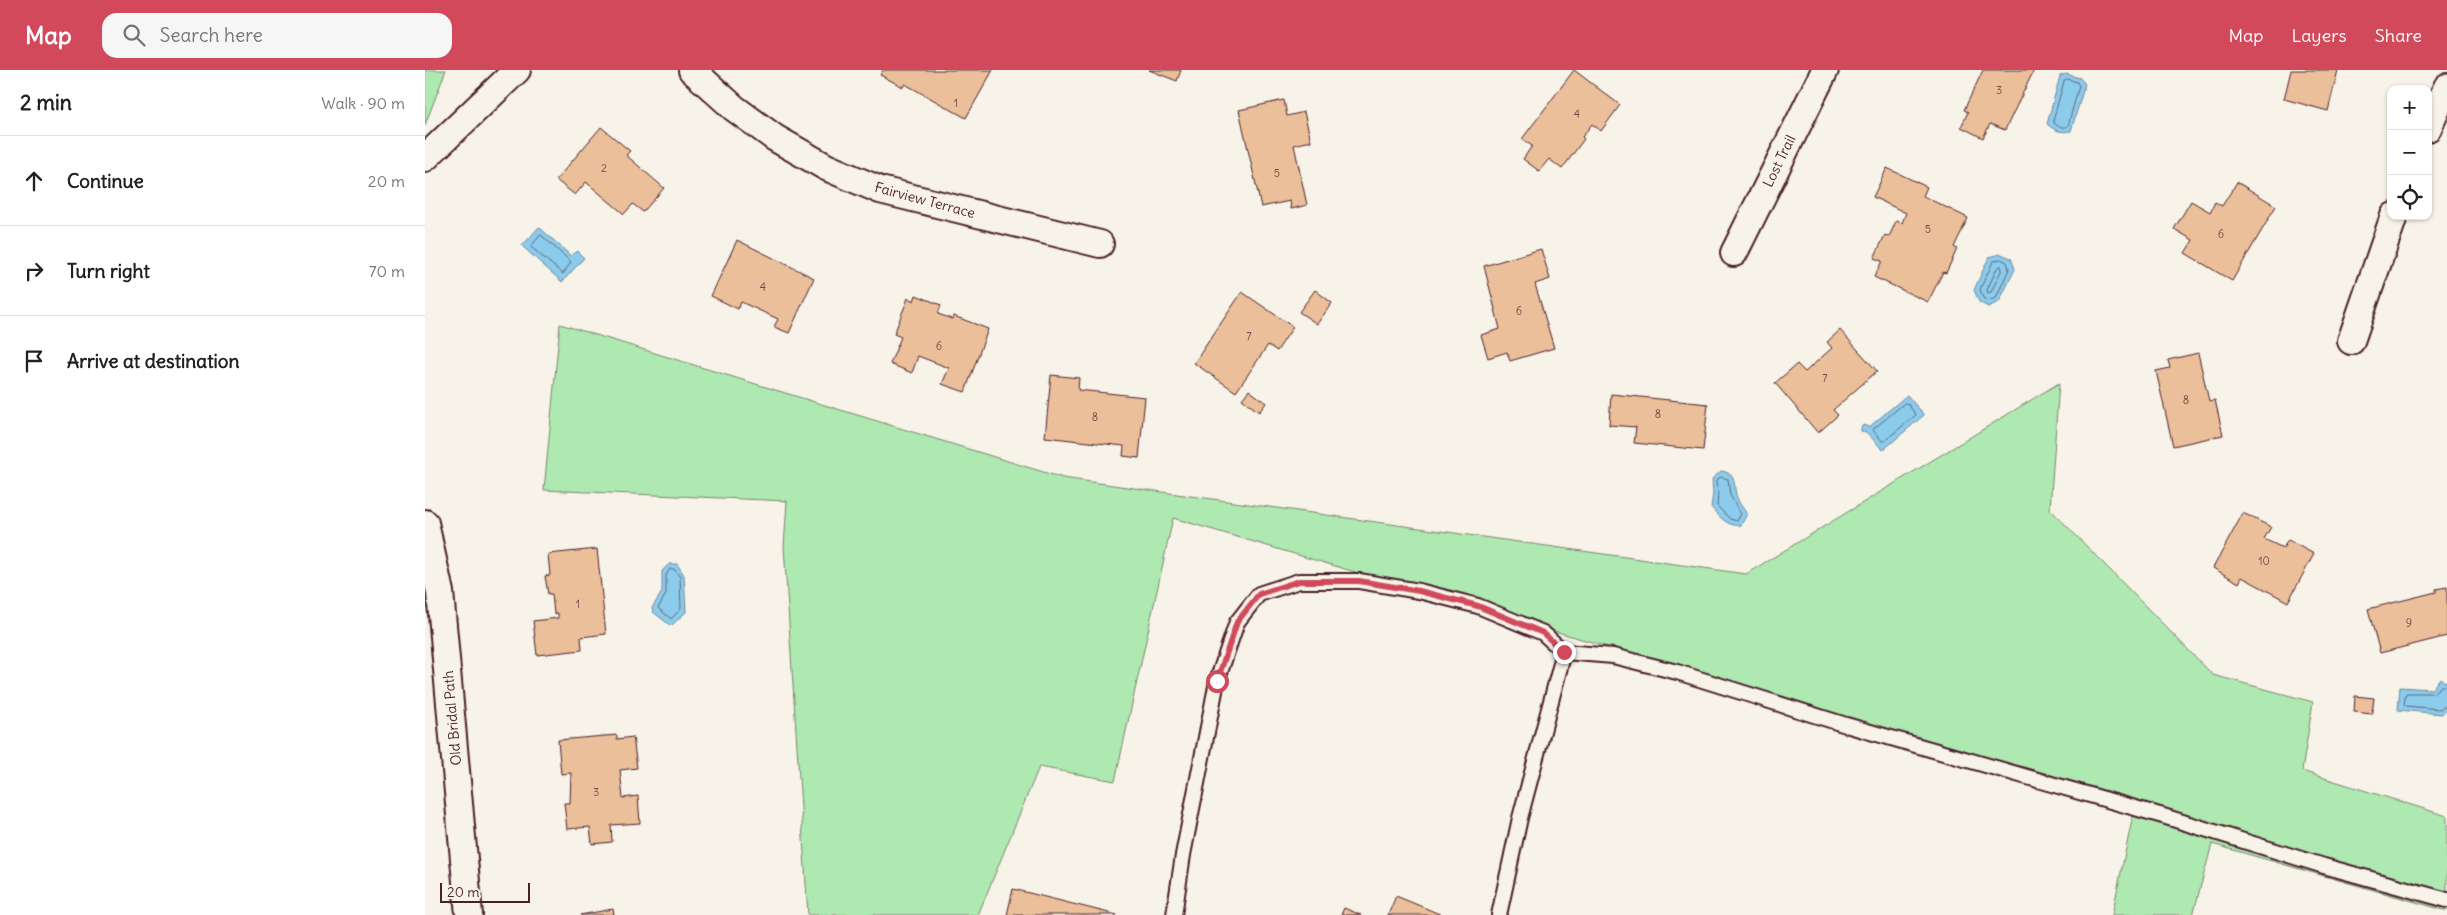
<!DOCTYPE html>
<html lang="en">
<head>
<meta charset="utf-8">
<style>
	body { margin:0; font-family:Delius,sans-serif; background:#f6f6f6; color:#202124 }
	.controls { position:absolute; right:15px; top:15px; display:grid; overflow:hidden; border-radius:10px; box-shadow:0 1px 4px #0004 }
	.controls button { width:45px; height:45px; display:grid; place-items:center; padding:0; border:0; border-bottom:1px solid #e0e0e0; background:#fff; color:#202124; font:25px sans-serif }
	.scale { position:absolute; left:15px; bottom:12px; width:90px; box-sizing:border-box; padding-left:5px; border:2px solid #4a1f2b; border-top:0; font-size:14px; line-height:18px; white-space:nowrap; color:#4a1f2b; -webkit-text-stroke:4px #f7f3e8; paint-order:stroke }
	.stop { position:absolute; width:15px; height:15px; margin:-11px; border:4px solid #d1495b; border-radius:50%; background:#fff }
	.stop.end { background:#d1495b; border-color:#fff; box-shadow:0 1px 5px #0008 }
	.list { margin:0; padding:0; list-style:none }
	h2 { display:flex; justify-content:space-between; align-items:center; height:65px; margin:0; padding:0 20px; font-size:21px }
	h2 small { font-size:16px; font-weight:400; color:#757577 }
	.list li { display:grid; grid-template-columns:32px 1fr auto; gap:15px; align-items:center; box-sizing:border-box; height:90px; padding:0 20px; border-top:1px solid #e0e0e0 }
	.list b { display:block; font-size:19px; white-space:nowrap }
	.list em { font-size:16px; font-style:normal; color:#757577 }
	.icon { flex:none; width:28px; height:28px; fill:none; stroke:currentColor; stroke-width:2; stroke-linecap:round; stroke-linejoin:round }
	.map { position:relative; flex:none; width:2022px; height:845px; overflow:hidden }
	header { display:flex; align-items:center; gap:30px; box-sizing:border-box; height:70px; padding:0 25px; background:#d1495b; color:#fff }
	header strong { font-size:24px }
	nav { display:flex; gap:28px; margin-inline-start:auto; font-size:18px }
	.search { width:350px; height:45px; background:#f6f6f6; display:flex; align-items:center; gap:12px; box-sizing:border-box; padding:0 18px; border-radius:15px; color:#757577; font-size:19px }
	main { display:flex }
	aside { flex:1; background:#fff }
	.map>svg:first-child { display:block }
	.green { fill:#ade9b0; stroke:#7c846e }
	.water { fill:#8bcbec; stroke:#71869f }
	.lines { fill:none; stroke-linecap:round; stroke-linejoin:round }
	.shore { stroke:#646478; stroke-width:1 }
	.building { fill:#eabf9a; stroke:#4a1f2b }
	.lane-casing { stroke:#4a1f2b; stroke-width:18 }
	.street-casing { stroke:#4a1f2b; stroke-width:30 }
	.lane { stroke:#f7f3e8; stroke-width:14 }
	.street { stroke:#f7f3e8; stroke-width:26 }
	.route { stroke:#d1495b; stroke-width:6 }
	.labels { text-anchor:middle; stroke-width:4; stroke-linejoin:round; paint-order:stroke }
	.number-label { font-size:11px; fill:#724747 }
	.street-label { font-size:14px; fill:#4a1f2b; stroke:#f7f3e8 }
</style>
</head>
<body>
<header>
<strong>Map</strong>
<div class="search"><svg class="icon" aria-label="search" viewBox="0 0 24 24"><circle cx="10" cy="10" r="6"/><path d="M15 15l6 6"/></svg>Search here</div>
<nav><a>Map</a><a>Layers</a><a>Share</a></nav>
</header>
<main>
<aside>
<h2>2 min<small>Walk · 90 m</small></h2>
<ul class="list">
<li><svg class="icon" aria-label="ahead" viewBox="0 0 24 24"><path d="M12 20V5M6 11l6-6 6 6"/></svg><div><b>Continue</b></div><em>20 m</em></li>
<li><svg class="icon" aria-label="right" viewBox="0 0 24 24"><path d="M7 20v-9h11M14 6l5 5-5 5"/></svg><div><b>Turn right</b></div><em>70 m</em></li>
<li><svg class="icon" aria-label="arrive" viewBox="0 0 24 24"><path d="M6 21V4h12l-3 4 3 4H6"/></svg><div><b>Arrive at destination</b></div></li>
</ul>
</aside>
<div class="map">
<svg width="2022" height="845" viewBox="0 0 2022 845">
	<rect width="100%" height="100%" fill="#f7f3e8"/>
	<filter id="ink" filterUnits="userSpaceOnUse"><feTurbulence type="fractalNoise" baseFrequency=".02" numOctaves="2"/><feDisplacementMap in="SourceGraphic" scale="10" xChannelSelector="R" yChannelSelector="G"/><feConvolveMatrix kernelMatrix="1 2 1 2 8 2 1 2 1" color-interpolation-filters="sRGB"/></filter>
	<g filter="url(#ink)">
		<!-- green -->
		<path class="green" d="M 0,0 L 21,0 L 0,55 Z
			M 135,254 L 638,408 L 1321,504 L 1634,313 L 1625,439 L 1788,605 L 1888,632 L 1877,701 L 2022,746 L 2022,841 L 1787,774 L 1768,845 L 1687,845 L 1708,745 L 1190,579 L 748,448 L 690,711 L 614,697 L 553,845 L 383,845 L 359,477 L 362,431 L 119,420 Z"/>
		<!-- water -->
		<path class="water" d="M 1641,4 L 1655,8 L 1660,14 L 1646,61 C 1636,63 1630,61 1622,54 L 1635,6 Z
			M 114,157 L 146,186 L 152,181 L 159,188 L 137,212 L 97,176 Z
			M 1576,184 L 1586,188 L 1590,199 L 1574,232 L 1563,237 L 1554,232 L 1549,220 L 1564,187 Z
			M 1482,325 L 1499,345 L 1458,380 L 1442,363 L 1436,361 L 1436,358 L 1438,355 L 1444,357 Z
			M 1296,401 C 1314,403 1307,418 1313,430 C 1315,435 1319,439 1322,444 L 1316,455 C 1304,458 1293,446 1286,437 L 1288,423 L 1287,409 Z
			M 244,494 L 252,494 L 259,505 L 261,542 L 246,556 L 228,542 L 227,538 L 237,522 L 237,501 Z
			M 2015,608 L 2020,612 L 2022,610 L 2022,638 L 2017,644 L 1973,640 L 1975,617 L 2007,619 Z"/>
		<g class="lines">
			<!-- shore -->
			<path class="shore" d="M 1642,9 L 1652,12 L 1654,16 L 1643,56 C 1638,59 1630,56 1628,51 L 1639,11 Z
				M 116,165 L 146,192 L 138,204 L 106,177 Z
				M 1576,189 L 1582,192 L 1584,199 L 1571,228 L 1563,231 L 1558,228 L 1555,219 L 1568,192 Z
				M 1576,196 L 1577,199 L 1566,222 L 1563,223 L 1562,220 L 1572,198 Z
				M 1480,333 L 1483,334 L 1491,345 L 1458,372 L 1448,360 Z
				M 1296,407 L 1303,409 L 1305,425 L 1316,444 L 1312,451 L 1305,449 L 1292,436 L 1293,423 L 1291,411 Z
				M 245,499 L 249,499 L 255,507 L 256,539 L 246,549 L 233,538 L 241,524 L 241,506 Z
				M 2022,616 L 2016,616 L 2008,623 L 1981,623 L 1979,634 L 1981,636 L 2014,639 L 2022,636"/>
		</g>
		<!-- building -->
		<path class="building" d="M 458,0 L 568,0 L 541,48 L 480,14 L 478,17 L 455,5 Z
			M 724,0 L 756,0 L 752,11 Z
			M 1149,0 L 1195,35 L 1176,61 L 1167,54 L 1157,67 L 1159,69 L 1137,99 L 1124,89 L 1114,101 L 1098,89 L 1107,76 L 1097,69 Z
			M 1558,0 L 1609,0 L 1580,60 L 1565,54 L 1558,68 L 1536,57 L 1543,42 L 1539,40 Z
			M 1866,0 L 1913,0 L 1903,41 L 1859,29 Z
			M 859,30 L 862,46 L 879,42 L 886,71 L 869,75 L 882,135 L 866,139 L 865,131 L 836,137 L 814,40 Z
			M 176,57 L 205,81 L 201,85 L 239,118 L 218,142 L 208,134 L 199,144 L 161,112 L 150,125 L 131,110 Z
			M 1462,98 L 1502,117 L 1498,126 L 1543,148 L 1529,177 L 1532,179 L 1521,203 L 1518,202 L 1503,232 L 1449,207 L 1457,191 L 1449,188 L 1460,165 L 1464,167 L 1471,151 L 1477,153 L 1481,143 L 1448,127 Z
			M 1812,112 L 1851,136 L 1807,211 L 1760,183 L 1768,170 L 1749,159 L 1766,131 L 1785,142 L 1790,132 L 1797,136 Z
			M 312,170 L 389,208 L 364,263 L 349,257 L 353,249 L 316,232 L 313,239 L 286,226 Z
			M 1116,179 L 1125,209 L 1110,214 L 1129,278 L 1085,291 L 1082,282 L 1063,288 L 1056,265 L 1075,259 L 1059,196 Z
			M 890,220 L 907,233 L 892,254 L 874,242 Z
			M 817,222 L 868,257 L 852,281 L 843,275 L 811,322 L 769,293 Z
			M 491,225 L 516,235 L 513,244 L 527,249 L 529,246 L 563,259 L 540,322 L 517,314 L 524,298 L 493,286 L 487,303 L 465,294 L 476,267 L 469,264 L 483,228 L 489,231 Z
			M 1415,260 L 1452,301 L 1408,340 L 1413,345 L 1393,363 L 1350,313 L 1372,294 L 1380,302 L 1407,278 L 1402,272 Z
			M 1773,283 L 1784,331 L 1790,330 L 1798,365 L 1748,376 L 1731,301 L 1745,298 L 1743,290 Z
			M 626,305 L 654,308 L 653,320 L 720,327 L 714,388 L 698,386 L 699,376 L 620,367 Z
			M 824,320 L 841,333 L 834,342 L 817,329 Z
			M 1186,324 L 1283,334 L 1278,380 L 1209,373 L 1211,357 L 1184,355 Z
			M 1818,443 L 1846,457 L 1839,469 L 1858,478 L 1863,470 L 1889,484 L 1863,532 L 1817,507 L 1814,513 L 1788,498 Z
			M 172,479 L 181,564 L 156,567 L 157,580 L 112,585 L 108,551 L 133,548 L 133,543 L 129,544 L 127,524 L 123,524 L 120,506 L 125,505 L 123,484 Z
			M 2022,517 L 2022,566 L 1955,583 L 1943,539 L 2011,522 L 2011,519 Z
			M 1930,626 L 1949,628 L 1947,644 L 1929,642 Z
			M 192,665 L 192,669 L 208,667 L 212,698 L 195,700 L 198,728 L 213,726 L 215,753 L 186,755 L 187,772 L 167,774 L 165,757 L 142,759 L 139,733 L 145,733 L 146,703 L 136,704 L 133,670 Z
			M 588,819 L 692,845 L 582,845 Z
			M 971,826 L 1017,845 L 963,845 Z
			M 919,838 L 936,845 L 916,845 Z
			M 188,839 L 189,845 L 155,845 Z"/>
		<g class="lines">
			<!-- lane casing -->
			<g class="lane-casing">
				<path id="lane" d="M 749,845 L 758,785 L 792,611 L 812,552 L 834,524 L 874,511 L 934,511 L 994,521 L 1053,536 L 1118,563 L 1139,582 L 1188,586 L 1252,602 L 1421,655 L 1738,746 L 1899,796 L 2022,830
					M 1074,845 L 1095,748 L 1139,582"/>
			</g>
			<!-- street casing -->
			<g class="street-casing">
				<path id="street" d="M 267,0 L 309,38 L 350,68 L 401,97 L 455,120 L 675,174
					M 2003,58 L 2022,17
					M 0,88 L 92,0
					M 1309,183 L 1400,0
					M 1926,271 L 1969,146
					M 0,453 L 15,522 L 44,845"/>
			</g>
			<!-- lane -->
			<use href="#lane" class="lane"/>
			<!-- street -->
			<use href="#street" class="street"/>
		</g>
	</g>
	<g class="lines" filter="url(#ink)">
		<!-- route -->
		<path class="route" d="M 792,611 L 812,552 L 834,524 L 874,511 L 934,511 L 994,521 L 1053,536 L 1118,563 L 1139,582"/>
	</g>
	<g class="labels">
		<!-- number labels -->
		<g class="number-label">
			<text x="1574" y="24">3</text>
			<text x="531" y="37">1</text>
			<text x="1152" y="48">4</text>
			<text x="179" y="102">2</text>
			<text x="852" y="107">5</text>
			<text x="1503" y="163">5</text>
			<text x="1796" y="168">6</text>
			<text x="338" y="221">4</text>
			<text x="1094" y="245">6</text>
			<text x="824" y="270">7</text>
			<text x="514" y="280">6</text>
			<text x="1400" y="312">7</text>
			<text x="1761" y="334">8</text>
			<text x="1233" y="348">8</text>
			<text x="670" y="351">8</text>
			<text x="1839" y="495">10</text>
			<text x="153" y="538">1</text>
			<text x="1984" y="557">9</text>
			<text x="171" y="726">3</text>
		</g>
		<!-- street labels -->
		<g class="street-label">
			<text transform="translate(1354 91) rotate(-64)" y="5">Lost Trail</text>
			<text transform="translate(500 130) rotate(15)" y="5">Fairview Terrace</text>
			<text transform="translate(27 648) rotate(-95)" y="5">Old Bridal Path</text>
		</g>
	</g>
</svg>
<div class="controls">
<button>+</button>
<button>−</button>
<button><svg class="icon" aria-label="locate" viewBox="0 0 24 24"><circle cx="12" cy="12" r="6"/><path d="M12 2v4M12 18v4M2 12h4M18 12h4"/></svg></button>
</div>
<div class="scale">20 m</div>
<div class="stop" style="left:792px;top:611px"></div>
<div class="stop end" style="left:1139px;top:582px"></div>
</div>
</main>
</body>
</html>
